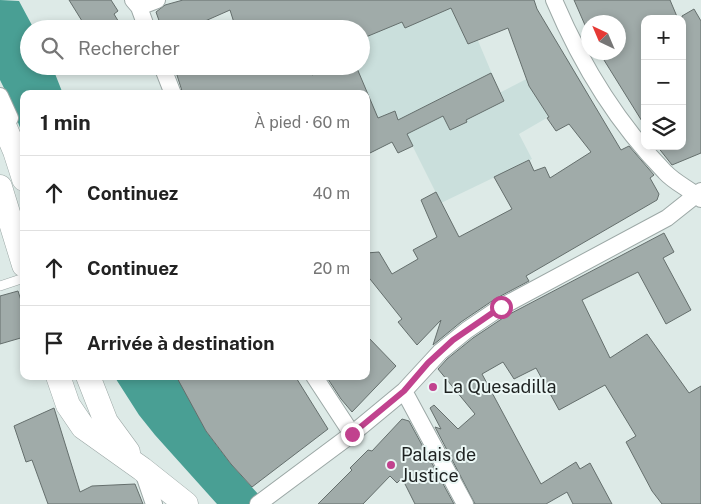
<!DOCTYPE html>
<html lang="fr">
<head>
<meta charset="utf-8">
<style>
	body { margin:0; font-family:"Public Sans",sans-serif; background:#f2f2f2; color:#222 }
	.controls { position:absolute; right:15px; top:15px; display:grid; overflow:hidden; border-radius:10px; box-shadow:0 2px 8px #0003 }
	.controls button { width:45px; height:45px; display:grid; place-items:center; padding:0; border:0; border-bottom:1px solid #e0e0e0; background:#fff; color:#222; font:25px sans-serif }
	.compass { position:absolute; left:581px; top:15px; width:45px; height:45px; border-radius:50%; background:#fff; box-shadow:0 2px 8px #0003; rotate:316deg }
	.stop { position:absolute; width:15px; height:15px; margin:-11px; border:4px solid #c1428e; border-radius:50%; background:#fff }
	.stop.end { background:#c1428e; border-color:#fff; box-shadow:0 1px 5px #0008 }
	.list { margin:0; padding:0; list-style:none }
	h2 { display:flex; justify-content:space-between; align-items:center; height:65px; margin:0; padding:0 20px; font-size:21px }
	h2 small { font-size:16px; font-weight:400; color:#767676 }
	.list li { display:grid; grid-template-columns:32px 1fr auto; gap:15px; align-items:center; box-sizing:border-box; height:75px; padding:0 20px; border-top:1px solid #e0e0e0 }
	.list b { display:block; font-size:19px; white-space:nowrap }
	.list em { font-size:16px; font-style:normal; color:#767676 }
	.icon { flex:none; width:28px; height:28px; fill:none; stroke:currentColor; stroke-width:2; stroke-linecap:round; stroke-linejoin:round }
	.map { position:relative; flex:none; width:701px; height:504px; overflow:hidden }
	.search { position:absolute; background:#fff; box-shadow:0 2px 8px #0003; left:20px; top:20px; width:350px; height:55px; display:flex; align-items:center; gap:12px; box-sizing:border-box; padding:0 18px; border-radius:28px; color:#767676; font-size:19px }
	.panel { position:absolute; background:#fff; box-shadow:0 2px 8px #0003; left:20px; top:90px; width:350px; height:290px; border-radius:10px }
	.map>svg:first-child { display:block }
	.built { fill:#cadfdc }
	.water { fill:#499f94 }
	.building { fill:#a0aba9; stroke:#656f6d }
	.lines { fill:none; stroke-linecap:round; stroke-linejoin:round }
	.lane-casing { stroke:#9ca8a6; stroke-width:10 }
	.street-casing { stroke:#9ca8a6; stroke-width:18 }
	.secondary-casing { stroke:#9ca8a6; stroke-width:25 }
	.lane { stroke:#fff; stroke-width:9 }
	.street { stroke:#fff; stroke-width:16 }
	.secondary { stroke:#fff; stroke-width:24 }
	.route { stroke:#c1428e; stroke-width:6 }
	.poi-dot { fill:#c1428e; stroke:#ebf7f5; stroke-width:2 }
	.labels { text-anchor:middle; stroke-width:4; stroke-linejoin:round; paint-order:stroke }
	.poi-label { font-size:18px; fill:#1e2221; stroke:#ebf7f5; text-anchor:start }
</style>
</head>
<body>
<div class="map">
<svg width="701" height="504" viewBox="0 0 701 504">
	<rect width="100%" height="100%" fill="#ddeae7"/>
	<!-- built -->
	<path class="built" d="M 277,0 L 462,0 L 474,31 L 535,3 L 537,9 L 476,36 L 498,88 L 472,102 L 474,106 L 567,58 L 588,94 L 519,134 L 532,159 L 441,203 L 407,135 L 366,155 L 366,94 L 240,66 L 361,66 L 361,29 Z"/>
	<!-- water -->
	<path class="water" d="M 0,0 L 19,1 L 34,29 L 29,29 L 29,66 L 52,66 L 63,94 L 24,94 L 24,138 L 7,94 L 0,80 Z
		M 114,376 L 177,376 L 206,431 L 231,464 L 267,504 L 217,504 L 155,435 L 139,415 Z"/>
	<!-- building -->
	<path class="building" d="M 69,0 L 111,0 L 118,11 L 114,14 L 123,29 L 87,29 Z
		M 183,0 L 534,0 L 537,9 L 621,150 L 629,146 L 654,175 L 650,178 L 659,194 L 657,200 L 526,276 L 529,281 L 495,299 L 461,322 L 433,345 L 441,320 L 417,345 L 398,322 L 402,319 L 366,274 L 366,253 L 379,252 L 392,274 L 418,259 L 413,250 L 437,237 L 421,200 L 436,192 L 459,237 L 512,209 L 494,177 L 529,160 L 534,171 L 545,167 L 550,178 L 591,152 L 569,124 L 556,131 L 547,118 L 549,117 L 529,86 L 508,28 L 468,44 L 451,8 L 405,28 L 402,22 L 361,39 L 361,29 L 236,29 L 230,10 L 187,29 L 162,29 L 156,12 L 165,5 Z
		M 574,0 L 670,0 L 678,19 L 645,19 L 645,126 L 599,52 L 618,52 L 618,22 L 588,22 L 588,32 Z
		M 694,9 L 701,21 L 701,153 L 672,165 L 657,146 L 682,146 L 682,16 Z
		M 174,66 L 309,66 L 312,75 L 336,66 L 356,66 L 378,118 L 395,111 L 398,120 L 491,73 L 504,101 L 466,120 L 467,122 L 450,130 L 443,116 L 407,134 L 413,146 L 398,153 L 392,142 L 366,155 L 366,94 L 183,94 Z
		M 664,233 L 674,252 L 663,258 L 691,310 L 666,324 L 638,272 L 582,300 L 610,358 L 647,334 L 689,393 L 701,386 L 701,504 L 662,504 L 652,491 L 626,442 L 636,436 L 605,385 L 559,410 L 536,368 L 514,379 L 503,362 L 482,374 L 541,484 L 576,462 L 580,469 L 590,463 L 612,504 L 573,504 L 567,492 L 546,504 L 475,504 L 435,427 L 441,429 L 430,408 L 434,405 L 458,429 L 475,414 L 438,369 L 447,359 L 473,338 L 506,316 Z
		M 18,291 L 24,310 L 24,337 L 0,344 L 0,296 Z
		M 366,335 L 396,366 L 352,412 L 341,399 L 326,376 L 366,376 Z
		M 176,376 L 295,376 L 328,429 L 252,487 L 231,464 L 206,431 Z
		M 54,408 L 80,492 L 92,486 L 135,484 L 143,504 L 48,504 L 32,460 L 26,462 L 14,426 Z
		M 402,419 L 409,421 L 454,504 L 415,504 L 402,478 L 397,483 L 390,476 L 363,504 L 318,504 L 352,470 L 350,468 L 368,450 L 372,451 Z"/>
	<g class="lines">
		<!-- lane casing -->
		<g class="lane-casing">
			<path id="lane" d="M 0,286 L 24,278"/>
		</g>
		<!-- street casing -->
		<g class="street-casing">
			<path id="street" d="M 133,0 L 139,7 L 147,29
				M 554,0 C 581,64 616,122 665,172 C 675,183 690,189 701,199
				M 139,7 L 157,0
				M 162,66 L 173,94
				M 0,96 L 10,118 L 6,125
				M 314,376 L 352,434
				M 404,391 L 465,504
				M 142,469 L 154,504
				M 258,504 L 352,434 L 404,391 L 440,352 L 467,330 L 501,307 L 667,218 L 701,191"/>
		</g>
		<!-- secondary casing -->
		<g class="secondary-casing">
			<path id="secondary" d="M 0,116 L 15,151 L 24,179
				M 0,187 L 24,265
				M 58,376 L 68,405 L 83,427 L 142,469 L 186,504
				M 88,376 L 106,422 L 128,452"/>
		</g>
		<!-- lane -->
		<use href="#lane" class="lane"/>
		<!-- street -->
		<use href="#street" class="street"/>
		<!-- secondary -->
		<use href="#secondary" class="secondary"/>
	</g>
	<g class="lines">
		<!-- route -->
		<path class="route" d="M 352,434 L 404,391 L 428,363 L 453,340 L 501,307"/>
	</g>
	<!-- markers -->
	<g class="poi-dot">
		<circle cx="433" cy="387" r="5"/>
		<circle cx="391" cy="465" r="5"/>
	</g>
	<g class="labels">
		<!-- poi labels -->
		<g class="poi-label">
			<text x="443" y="393">La Quesadilla</text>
			<text x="401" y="461">Palais de<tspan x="401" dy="21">Justice</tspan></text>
		</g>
	</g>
</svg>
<div class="controls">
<button>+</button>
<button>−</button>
<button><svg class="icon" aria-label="layers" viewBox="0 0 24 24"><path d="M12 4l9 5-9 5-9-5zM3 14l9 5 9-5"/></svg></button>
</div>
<svg class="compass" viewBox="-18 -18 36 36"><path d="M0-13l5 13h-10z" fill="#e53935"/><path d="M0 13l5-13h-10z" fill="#767676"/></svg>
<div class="stop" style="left:501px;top:307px"></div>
<div class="stop end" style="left:352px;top:434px"></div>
<div class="search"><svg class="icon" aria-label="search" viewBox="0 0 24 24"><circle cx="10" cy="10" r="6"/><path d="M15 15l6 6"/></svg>Rechercher</div>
<section class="panel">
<h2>1 min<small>À pied · 60 m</small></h2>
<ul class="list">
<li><svg class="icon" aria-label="ahead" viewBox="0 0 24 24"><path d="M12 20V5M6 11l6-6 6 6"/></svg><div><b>Continuez</b></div><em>40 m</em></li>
<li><svg class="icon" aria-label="ahead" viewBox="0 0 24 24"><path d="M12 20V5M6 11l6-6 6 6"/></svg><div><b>Continuez</b></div><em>20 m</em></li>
<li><svg class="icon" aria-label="arrive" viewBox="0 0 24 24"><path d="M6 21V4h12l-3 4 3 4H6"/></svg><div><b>Arrivée à destination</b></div></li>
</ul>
</section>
</div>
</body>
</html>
